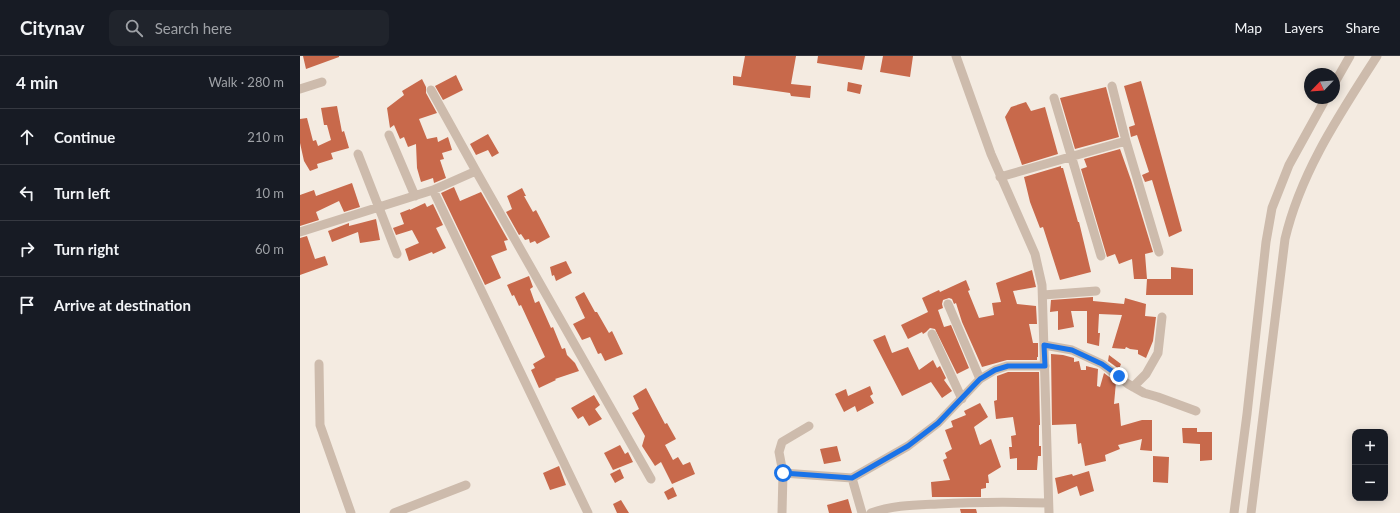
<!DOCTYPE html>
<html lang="en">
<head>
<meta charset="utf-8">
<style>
	body { margin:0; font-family:Lato,sans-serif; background:#20242c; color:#f1f3f6 }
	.controls { position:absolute; right:12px; bottom:12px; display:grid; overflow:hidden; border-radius:8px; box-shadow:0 2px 10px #0003 }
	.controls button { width:36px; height:36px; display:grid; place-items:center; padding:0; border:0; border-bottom:1px solid #363941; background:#171b24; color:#f1f3f6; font:20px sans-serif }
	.compass { position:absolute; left:1004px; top:12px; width:36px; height:36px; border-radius:50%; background:#171b24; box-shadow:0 2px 10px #0003; rotate:245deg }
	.stop { position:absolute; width:12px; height:12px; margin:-9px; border:3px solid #1a73e8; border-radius:50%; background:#fff }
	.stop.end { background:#1a73e8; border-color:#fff; box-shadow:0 1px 4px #0008 }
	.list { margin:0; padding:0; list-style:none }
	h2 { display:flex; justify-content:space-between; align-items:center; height:52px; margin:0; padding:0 16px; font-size:17px }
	h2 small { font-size:13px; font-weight:400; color:#9ea1a6 }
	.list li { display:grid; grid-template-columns:26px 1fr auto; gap:12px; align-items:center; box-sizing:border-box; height:56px; padding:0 16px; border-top:1px solid #363941 }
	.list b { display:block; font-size:15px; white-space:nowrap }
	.list em { font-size:13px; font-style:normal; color:#9ea1a6 }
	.icon { flex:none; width:22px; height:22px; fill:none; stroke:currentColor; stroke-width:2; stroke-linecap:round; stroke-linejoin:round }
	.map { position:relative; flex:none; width:1100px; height:457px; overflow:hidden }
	header { display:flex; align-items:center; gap:24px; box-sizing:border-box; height:56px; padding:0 20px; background:#171b24; border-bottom:1px solid #363941 }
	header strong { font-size:19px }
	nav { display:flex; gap:22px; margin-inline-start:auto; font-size:14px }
	.search { width:280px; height:36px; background:#20242c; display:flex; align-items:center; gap:10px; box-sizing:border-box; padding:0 14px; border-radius:8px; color:#9ea1a6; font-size:15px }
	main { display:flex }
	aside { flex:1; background:#171b24 }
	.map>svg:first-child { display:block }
	.building { fill:#c8694b }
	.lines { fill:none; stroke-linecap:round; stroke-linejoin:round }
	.minor { stroke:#cdbbac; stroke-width:9 }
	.route { stroke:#1a73e8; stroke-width:5 }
</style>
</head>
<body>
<header>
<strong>Citynav</strong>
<div class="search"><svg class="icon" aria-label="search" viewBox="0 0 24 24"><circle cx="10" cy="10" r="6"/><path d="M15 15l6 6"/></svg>Search here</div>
<nav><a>Map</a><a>Layers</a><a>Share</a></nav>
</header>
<main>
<aside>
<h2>4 min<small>Walk · 280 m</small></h2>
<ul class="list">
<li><svg class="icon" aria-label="ahead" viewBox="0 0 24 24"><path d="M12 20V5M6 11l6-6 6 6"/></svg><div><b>Continue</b></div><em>210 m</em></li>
<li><svg class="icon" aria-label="left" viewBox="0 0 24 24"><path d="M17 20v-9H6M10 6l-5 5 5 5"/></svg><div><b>Turn left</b></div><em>10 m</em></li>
<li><svg class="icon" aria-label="right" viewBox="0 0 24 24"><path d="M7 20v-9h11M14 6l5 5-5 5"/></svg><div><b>Turn right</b></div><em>60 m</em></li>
<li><svg class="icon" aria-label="arrive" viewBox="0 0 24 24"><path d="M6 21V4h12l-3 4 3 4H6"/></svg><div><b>Arrive at destination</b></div></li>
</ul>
</aside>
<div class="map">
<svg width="1100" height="457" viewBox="0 0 1100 457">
	<rect width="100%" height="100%" fill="#f4ebe1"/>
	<!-- building -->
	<path class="building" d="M 3,0 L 39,0 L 39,1 L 6,13 Z
		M 445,0 L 496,0 L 491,28 L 511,30 L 510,42 L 491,40 L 490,37 L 433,29 L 433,20 L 441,21 Z
		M 518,0 L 565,0 L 562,14 L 517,7 Z
		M 583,0 L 613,0 L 610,21 L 580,16 Z
		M 156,19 L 163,34 L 143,44 L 135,30 Z
		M 122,23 L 126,31 L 126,37 L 137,57 L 119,63 L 127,83 L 137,81 L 138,86 L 148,81 L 152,94 L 142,97 L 144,103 L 140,104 L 146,122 L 134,127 L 133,122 L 121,126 L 117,112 L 116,88 L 108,91 L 104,81 L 100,83 L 94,69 L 90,72 L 87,52 L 104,39 L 102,35 Z
		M 841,25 L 882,175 L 869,181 L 852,124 L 845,126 L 842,119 L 849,116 L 837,79 L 831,81 L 829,71 L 835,69 L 824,30 Z
		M 548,26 L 562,29 L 560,38 L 547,35 Z
		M 806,31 L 819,81 L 775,93 L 760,42 Z
		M 726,46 L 731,55 L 745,51 L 758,98 L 722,109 L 705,61 L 711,51 Z
		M 37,50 L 42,76 L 44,75 L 49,92 L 31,97 L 33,103 L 17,108 L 18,112 L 10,115 L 4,105 L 0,87 L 0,63 L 7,62 L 13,85 L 16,84 L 18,90 L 31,84 L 27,69 L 24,69 L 21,52 Z
		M 188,78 L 199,97 L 192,101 L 188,94 L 176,99 L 170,88 Z
		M 820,93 L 831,124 L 853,196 L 845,198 L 847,223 L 834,223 L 832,203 L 819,208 L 815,198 L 807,201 L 781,113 L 787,111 L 784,103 Z
		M 761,110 L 761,112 L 763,112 L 778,166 L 779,166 L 791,216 L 760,224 L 743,171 L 740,172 L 730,146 L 724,121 Z
		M 52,127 L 60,151 L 44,156 L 39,145 L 16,156 L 19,164 L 0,170 L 0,139 L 14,134 L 16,140 Z
		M 154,131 L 160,145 L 181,136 L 208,184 L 204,185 L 207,194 L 191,200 L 201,222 L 185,229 L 141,137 Z
		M 222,132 L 226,140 L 224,140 L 233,156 L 236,154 L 250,181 L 237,188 L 235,185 L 230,187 L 229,183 L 225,184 L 221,178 L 219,179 L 206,156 L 212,153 L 207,140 Z
		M 125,147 L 127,151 L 133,148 L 143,169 L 136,172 L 146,192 L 133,198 L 132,196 L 109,205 L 105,193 L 119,187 L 112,174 L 96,179 L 93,172 L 104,168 L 100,157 L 110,153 L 110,154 Z
		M 76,163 L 80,184 L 60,187 L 58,176 L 32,186 L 28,175 L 49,167 L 49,170 Z
		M 7,180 L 15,203 L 25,200 L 28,209 L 0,219 L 0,182 Z
		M 266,205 L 272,217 L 256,225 L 254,219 L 252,220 L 250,211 Z
		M 871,211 L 893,213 L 893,239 L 846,239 L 847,223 L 871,223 Z
		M 732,214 L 736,231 L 713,235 L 717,248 L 736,250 L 737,268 L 729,268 L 733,287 L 738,287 L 738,301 L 737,301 L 737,304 L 707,304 L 682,311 L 662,266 L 656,247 L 654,248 L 652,243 L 649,242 L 643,244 L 642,248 L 643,252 L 638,254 L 644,271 L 651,269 L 669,312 L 657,318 L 635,273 L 630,272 L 626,276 L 623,278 L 622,276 L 608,283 L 601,269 L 628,256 L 622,242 L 639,234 L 640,236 L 666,224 L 670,234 L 668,235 L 679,262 L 694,259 L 692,247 L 701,246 L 696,227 Z
		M 229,220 L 233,231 L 230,233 L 235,247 L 239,245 L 251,272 L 253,271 L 262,293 L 265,292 L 267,299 L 275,307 L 279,315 L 255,323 L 256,324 L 239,332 L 231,314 L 235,312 L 233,308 L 245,301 L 221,249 L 219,250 L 214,239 L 212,240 L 207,229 Z
		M 284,236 L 295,256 L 297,256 L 309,277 L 312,275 L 323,298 L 305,305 L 301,297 L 298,298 L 290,281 L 282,284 L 273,268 L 285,262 L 275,241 Z
		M 793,241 L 793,245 L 824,248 L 825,242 L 846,248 L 845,260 L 856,261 L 853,285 L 846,302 L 838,298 L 838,294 L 830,293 L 826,291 L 825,293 L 812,292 L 822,259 L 799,258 L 798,277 L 800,277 L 799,290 L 787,287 L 787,255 L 771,255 L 774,271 L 758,274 L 758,255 L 750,256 L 751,244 Z
		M 585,279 L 592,297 L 608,291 L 619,314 L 633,304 L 637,312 L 640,310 L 646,322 L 644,324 L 652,335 L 642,342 L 631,326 L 602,340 L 573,284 Z
		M 751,298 L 763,299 L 774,302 L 774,306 L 779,305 L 781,314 L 786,314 L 786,310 L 798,313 L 797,330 L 800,331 L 804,317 L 816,326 L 814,348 L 819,347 L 821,370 L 842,364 L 852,364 L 852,395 L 840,394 L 842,383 L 818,389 L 820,393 L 805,399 L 806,405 L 785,410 L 781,387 L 778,388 L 776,368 L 752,369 Z
		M 809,299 L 821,308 L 819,313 L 808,305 Z
		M 708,316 L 739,316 L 740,369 L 739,369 L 739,390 L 741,390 L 741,400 L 738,400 L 737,414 L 717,414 L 717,402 L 710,403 L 709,391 L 712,391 L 711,380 L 716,379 L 713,361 L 696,363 L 694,345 L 697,344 L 697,320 Z
		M 570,330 L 573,338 L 570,340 L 574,347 L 557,356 L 555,350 L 544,356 L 535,338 L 546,333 L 548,340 Z
		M 346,332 L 365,368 L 367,367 L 376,383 L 365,389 L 373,404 L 378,401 L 383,409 L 390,406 L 395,418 L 372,428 L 361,406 L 355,410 L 342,390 L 345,380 L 332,357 L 339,353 L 333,340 Z
		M 294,339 L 300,349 L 295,353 L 302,363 L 289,370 L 283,360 L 278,363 L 271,352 Z
		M 680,347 L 688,361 L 674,371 L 680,389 L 691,383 L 701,411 L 688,419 L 689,427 L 686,427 L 686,432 L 681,433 L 681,441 L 632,441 L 631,426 L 650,424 L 643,404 L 647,402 L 645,397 L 652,393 L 645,374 L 653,371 L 651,365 L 666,359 L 664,355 Z
		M 882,372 L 897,372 L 897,376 L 912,376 L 912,404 L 900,405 L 900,388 L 883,387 Z
		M 320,389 L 325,398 L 328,396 L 333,406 L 313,414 L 304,397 Z
		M 537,390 L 541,405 L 524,408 L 520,393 Z
		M 853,400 L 869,401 L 868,427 L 853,426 Z
		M 259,410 L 266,429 L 250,434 L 243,417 Z
		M 320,413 L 324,422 L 315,427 L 310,418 Z
		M 789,415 L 794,435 L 780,440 L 777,430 L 758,438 L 755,422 L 772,418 L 773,420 Z
		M 373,431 L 377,440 L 368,444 L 364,436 Z
		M 548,443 L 552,457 L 529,457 L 527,449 Z
		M 321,444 L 329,457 L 317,457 L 313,448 Z
		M 660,453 L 676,453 L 677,457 L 661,457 Z"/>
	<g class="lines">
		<!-- minor -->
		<path class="minor" d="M 656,0 L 691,98 L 735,198 L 742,229 L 749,457
			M 1034,28 L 1050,0
			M 812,30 L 826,85 L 859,196
			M 0,33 L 22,26
			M 131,34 L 176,115
			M 754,42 L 801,200
			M 89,79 L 115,140
			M 58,98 L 97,198
			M 700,121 L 826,85
			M 133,134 L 176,115 L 351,423
			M 0,176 L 133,134 L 288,457
			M 743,239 L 796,235
			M 648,248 L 680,323
			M 632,278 L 662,343
			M 744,289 L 772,294 L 802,308 L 828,328 L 844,337 L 858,341 L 896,355
			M 19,308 L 20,369 L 51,457
			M 833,331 L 846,318 L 858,297 L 862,261
			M 483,417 L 552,422
			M 94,457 L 166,429
			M 482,457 L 483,417 L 479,396 L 482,386 L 509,370
			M 562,457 L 552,422 L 608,390 L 638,367 L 680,323 L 695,314 L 707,310 L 745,310
			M 571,457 C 593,449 615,449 638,448 C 675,446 711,446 748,447
			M 934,457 L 947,358 L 966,186 L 972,152 L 989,109 L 1026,42
			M 951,457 L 985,183 C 1001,115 1040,58 1077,0"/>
	</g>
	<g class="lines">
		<!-- route -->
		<path class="route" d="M 483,417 L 552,422 L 608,390 L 638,367 L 680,323 L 695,314 L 708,310 L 745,310 L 744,289 L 772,294 L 802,308 L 819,320"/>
	</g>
</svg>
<div class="controls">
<button>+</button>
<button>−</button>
</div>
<svg class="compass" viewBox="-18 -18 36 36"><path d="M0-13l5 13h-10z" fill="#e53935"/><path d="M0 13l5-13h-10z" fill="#9ea1a6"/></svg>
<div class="stop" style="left:483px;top:417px"></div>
<div class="stop end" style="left:819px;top:320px"></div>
</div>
</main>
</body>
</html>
